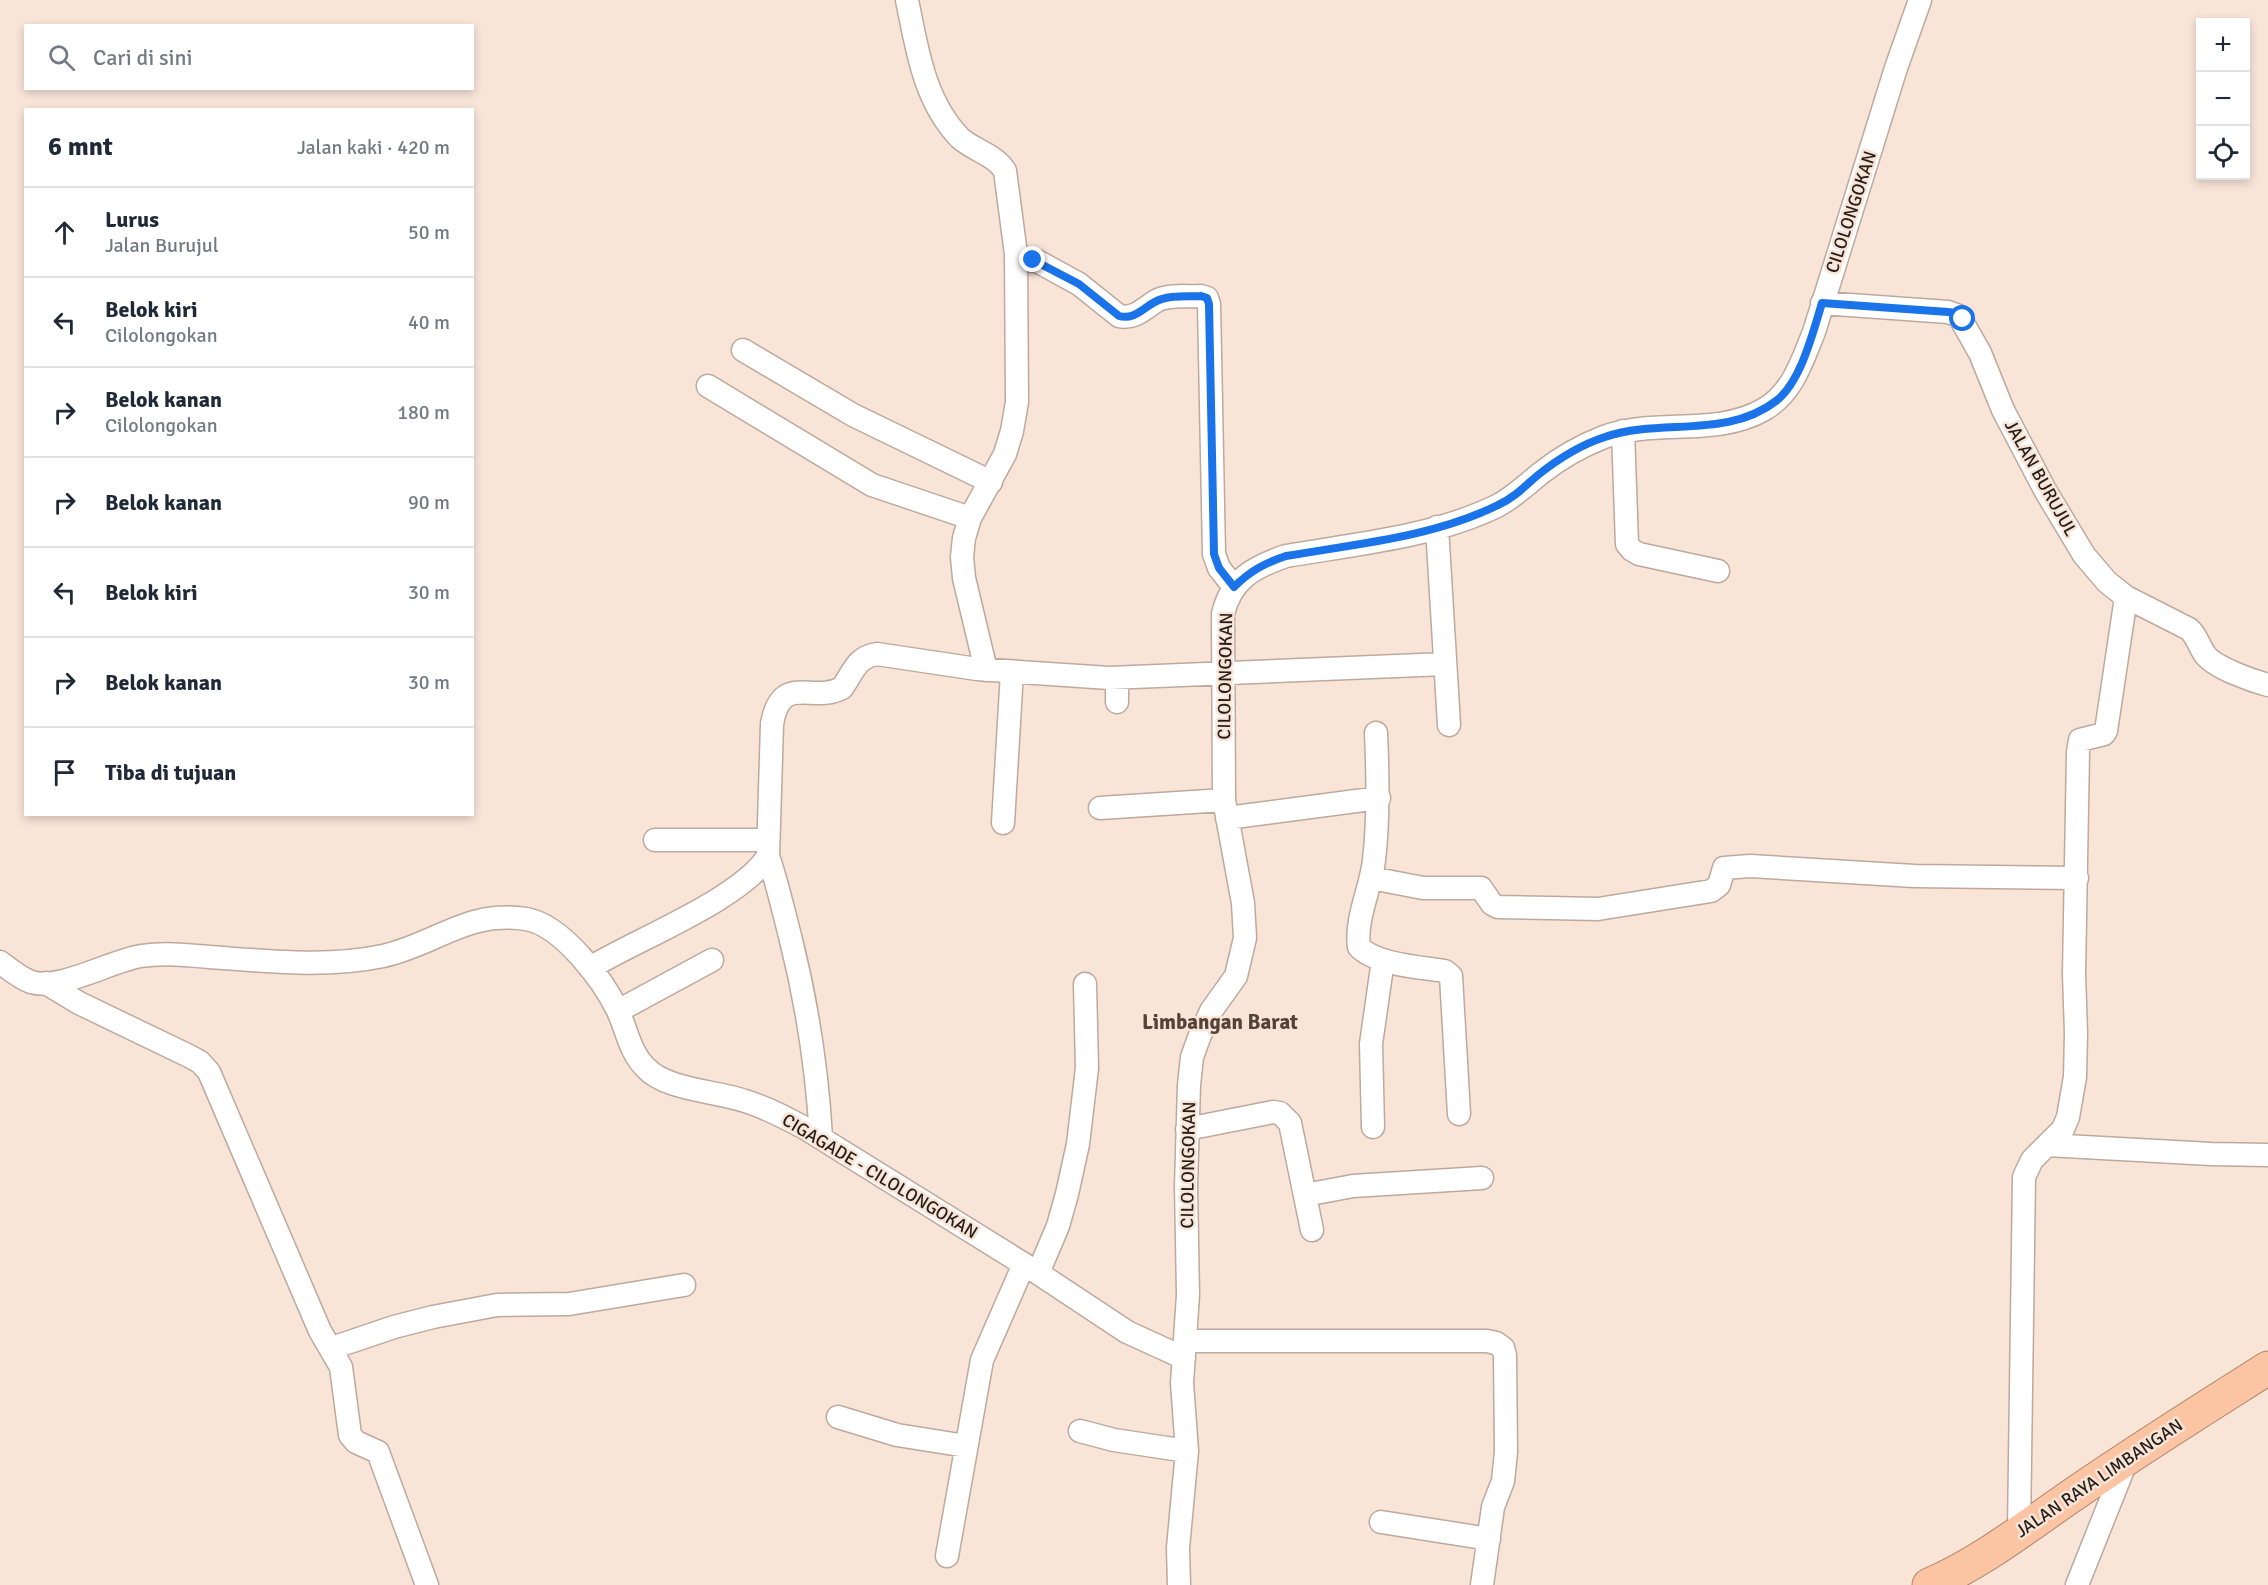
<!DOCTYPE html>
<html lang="id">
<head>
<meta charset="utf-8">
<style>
	body { margin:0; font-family:Signika,sans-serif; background:#f6f6f7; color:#1f2937 }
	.controls { position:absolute; right:18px; top:18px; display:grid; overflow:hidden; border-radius:0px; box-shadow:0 3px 9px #0003 }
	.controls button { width:54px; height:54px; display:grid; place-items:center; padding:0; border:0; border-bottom:2px solid #e0e1e3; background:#fff; color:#1f2937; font:30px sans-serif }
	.stop { position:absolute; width:18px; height:18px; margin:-14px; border:4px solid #1a73e8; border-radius:50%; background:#fff }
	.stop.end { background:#1a73e8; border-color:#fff; box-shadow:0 2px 6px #0008 }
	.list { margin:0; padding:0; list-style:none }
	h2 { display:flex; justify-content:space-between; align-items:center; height:78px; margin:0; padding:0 24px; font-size:26px }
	h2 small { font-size:20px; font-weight:400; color:#747a83 }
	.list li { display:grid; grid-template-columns:39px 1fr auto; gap:18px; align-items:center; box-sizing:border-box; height:90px; padding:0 24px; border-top:2px solid #e0e1e3 }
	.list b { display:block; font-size:22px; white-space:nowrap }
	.list p { margin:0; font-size:20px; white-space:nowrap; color:#747a83 }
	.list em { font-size:20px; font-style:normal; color:#747a83 }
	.icon { flex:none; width:33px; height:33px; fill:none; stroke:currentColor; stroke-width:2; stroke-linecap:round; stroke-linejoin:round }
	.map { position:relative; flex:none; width:2268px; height:1585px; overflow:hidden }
	.search { position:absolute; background:#fff; box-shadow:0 3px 9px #0003; left:24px; top:24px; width:450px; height:66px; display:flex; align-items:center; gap:15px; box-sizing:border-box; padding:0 21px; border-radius:0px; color:#747a83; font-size:22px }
	.panel { position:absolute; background:#fff; box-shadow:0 3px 9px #0003; left:24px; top:108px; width:450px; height:708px; border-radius:0px }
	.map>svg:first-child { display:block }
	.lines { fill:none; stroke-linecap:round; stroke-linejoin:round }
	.minor-casing { stroke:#bda99d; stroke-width:25 }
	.trunk-casing { stroke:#af8064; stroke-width:35 }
	.minor { stroke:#fff; stroke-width:22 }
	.trunk { stroke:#fbc4a3; stroke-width:33 }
	.route { stroke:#1a73e8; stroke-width:8 }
	.labels { text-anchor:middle; stroke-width:5; stroke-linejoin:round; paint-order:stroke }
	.street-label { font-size:18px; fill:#251e19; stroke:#f9e4d8 }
	.quarter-label { font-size:21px; font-weight:bold; fill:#544339; stroke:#f9e4d8 }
</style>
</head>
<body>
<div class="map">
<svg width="2268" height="1585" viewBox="0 0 2268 1585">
	<rect width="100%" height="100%" fill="#f9e4d8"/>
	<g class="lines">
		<!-- minor casing -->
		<g class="minor-casing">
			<path id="minor" d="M 907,0 C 917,49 924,101 960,138 C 973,150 996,155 1005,171 L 1016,254 L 1017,402 L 1012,431 L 1005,454 L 970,518 L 964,538 L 962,557 L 964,578 L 986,670
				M 1016,258 L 1037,261 L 1079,284 L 1119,316 C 1135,320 1145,307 1158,300 C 1170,294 1188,297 1201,296 L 1207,298 L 1209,304 L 1214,554 L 1219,568 L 1234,587
				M 1822,303 L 1948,312 L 1959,316 L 1980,353 L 2003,410 L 2045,490 L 2084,555 L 2107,582 L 2126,597 L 2189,629 C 2197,636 2198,644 2204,653 C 2212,667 2253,681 2268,685
				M 743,350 L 853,415 L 991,482
				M 708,386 L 872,485 L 970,518
				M 1623,431 L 1627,544 L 1632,550 L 1639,554 L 1718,571
				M 1437,527 L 1449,725
				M 1117,678 L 1117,702
				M 1376,733 C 1378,776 1379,818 1374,860 C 1371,889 1355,918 1359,947 C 1377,965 1420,967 1445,971 L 1451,976 L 1459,1114
				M 1100,808 L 1224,800
				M 1227,818 L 1379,798
				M 1003,823 L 1012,672
				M 655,840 L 768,840
				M 768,856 C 777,882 783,909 790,936 C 807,1003 817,1068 821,1137
				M 1371,878 L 1423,888 L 1481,888 L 1492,904 L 1498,907 L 1598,909 L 1711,891 L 1719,885 L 1724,868 L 1750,866 L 1914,876 L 2077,878
				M 0,962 C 9,969 20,978 31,982 C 60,991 110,961 141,956 C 168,952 196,956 223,958 C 276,962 331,967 383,956 C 437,944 466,910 526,919 C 562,925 603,980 618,1011 C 627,1030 630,1053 646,1068 C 666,1090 717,1091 745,1101 C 765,1107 784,1117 803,1127 L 1038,1273 L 1127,1332 L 1184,1358
				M 590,968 C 635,940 742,899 768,856 L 772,724 C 781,672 812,704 842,688 C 853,673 856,657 877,654 L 977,669 L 1109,678 L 1445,664
				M 46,983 L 79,1003 L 189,1056 L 200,1062 L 209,1072 L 320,1331 L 341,1367 L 350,1435 L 356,1442 L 378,1452 L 427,1585
				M 618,1011 L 712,960
				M 1373,1127 L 1371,1044 L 1383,960
				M 1187,1129 L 1273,1112 L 1280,1113 L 1290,1123 L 1312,1230
				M 2047,1145 L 2211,1154 L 2268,1155
				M 1305,1195 L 1353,1186 L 1482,1178
				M 1038,1273 L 1058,1226 L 1067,1194 L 1078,1144 L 1087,1068 L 1085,984
				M 1186,1341 L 1487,1341 L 1496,1343 L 1503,1348 L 1505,1355 L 1506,1452 L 1503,1481 L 1493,1507 L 1482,1585
				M 332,1348 L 394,1327 L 433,1317 L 497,1305 L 569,1304 L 684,1285
				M 838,1417 L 897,1435 L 966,1446
				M 1080,1431 L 1114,1440 L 1187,1451
				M 1381,1522 L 1489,1539
				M 2019,1531 L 2024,1177 L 2032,1160 L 2063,1129 L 2068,1117 L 2075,1077 L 2076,1033 L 2074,974 L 2078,752 L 2080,740 L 2104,734 L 2106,731 L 2126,597
				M 947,1556 L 982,1360 L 1024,1264
				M 1179,1585 L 1178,1548 L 1187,1451 L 1182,1383 L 1188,1295 L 1186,1186 L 1189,1085 L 1192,1057 L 1200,1035 L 1211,1011 L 1236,976 L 1245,938 L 1243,903 L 1224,800 L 1223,614 C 1231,579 1254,567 1286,556 C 1356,544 1433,537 1497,506 C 1514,497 1526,485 1541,473 C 1560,458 1581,446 1604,437 C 1655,418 1715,437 1763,410 C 1793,393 1802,361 1814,332 L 1896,68 L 1920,0
				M 2077,1585 L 2128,1457"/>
		</g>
		<!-- trunk casing -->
		<g class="trunk-casing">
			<path id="trunk" d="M 1929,1585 C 1983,1562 2031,1523 2080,1490 C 2141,1448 2205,1408 2268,1368"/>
		</g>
		<!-- minor -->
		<use href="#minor" class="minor"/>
		<!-- trunk -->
		<use href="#trunk" class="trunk"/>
	</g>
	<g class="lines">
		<!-- route -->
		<path class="route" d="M 1033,260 L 1079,284 L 1119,316 C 1137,321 1146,303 1162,299 C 1174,295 1189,297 1201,296 L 1207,298 L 1209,304 L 1214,554 L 1219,568 L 1234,587 C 1250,571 1265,563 1286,556 C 1356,544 1434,537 1498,505 C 1514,498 1525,486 1538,475 C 1558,459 1580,445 1605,437 C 1661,418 1727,439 1776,401 C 1801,382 1813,332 1822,303 L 1948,312 L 1955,313 L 1963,319"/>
	</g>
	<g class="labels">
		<!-- street labels -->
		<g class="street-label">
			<text transform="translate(1851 212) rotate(-72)" y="6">CILOLONGOKAN</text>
			<text transform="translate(2041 478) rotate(61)" y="6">JALAN BURUJUL</text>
			<text transform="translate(1225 676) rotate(-89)" y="6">CILOLONGOKAN</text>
			<text transform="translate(1188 1165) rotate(-89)" y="6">CILOLONGOKAN</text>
			<text transform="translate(880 1176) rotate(31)" y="6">CIGAGADE - CILOLONGOKAN</text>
			<text transform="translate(2099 1478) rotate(-34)" y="6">JALAN RAYA LIMBANGAN</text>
		</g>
		<!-- quarter labels -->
		<g class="quarter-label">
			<text x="1220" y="1029">Limbangan Barat</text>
		</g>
	</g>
</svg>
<div class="controls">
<button>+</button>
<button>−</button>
<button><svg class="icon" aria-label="locate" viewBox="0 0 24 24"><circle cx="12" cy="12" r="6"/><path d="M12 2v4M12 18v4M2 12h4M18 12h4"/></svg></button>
</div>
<div class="stop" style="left:1963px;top:319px"></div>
<div class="stop end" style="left:1033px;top:260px"></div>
<div class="search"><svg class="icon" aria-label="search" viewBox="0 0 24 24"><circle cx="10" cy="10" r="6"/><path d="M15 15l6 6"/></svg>Cari di sini</div>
<section class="panel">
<h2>6 mnt<small>Jalan kaki · 420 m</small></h2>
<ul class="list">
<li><svg class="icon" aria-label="ahead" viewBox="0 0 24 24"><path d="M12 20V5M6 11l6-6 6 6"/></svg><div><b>Lurus</b><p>Jalan Burujul</p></div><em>50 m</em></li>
<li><svg class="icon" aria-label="left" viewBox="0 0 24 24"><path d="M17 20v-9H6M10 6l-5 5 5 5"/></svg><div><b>Belok kiri</b><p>Cilolongokan</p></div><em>40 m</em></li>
<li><svg class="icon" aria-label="right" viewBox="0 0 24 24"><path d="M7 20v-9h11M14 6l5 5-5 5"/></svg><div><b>Belok kanan</b><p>Cilolongokan</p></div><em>180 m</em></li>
<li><svg class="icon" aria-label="right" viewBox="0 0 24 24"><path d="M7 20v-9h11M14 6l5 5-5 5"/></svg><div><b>Belok kanan</b></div><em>90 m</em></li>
<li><svg class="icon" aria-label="left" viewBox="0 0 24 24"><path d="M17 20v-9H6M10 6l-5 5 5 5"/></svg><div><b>Belok kiri</b></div><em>30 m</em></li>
<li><svg class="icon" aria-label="right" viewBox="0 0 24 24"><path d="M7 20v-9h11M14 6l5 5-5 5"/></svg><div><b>Belok kanan</b></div><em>30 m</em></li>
<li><svg class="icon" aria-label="arrive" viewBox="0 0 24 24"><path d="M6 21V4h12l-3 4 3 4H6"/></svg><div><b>Tiba di tujuan</b></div></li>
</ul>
</section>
</div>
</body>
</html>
